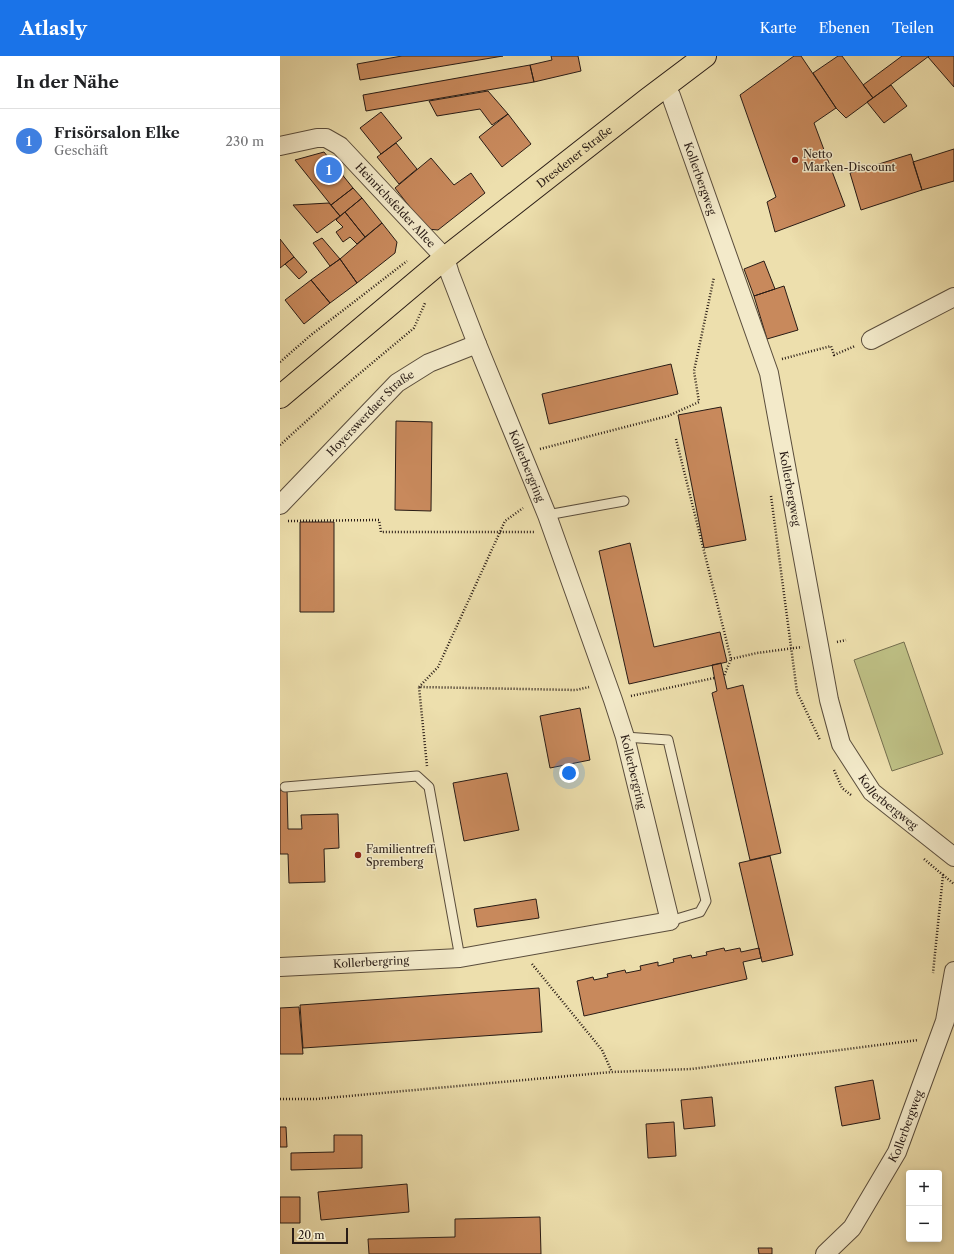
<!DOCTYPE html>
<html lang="de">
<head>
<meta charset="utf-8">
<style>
	body { margin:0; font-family:"Libre Caslon Text",serif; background:#f6f6f6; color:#202124 }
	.controls { position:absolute; right:12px; bottom:12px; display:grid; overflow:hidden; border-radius:4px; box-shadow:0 2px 6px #0003 }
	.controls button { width:36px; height:36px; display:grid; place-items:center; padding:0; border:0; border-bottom:1px solid #e0e0e0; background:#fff; color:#202124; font:20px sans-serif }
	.scale { position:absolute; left:12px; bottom:10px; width:56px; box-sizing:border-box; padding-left:4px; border:2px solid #291c16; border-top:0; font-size:11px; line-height:14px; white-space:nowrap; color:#291c16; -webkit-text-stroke:3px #f3eaca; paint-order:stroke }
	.you { position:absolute; left:289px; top:717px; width:14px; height:14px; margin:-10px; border:3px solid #fff; border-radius:50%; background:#1a73e8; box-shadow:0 0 0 6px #1a73e833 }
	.badge { display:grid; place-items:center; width:26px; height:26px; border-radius:50%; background:#1a73e8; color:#fff; font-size:13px; font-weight:700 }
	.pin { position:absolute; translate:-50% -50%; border:2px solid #fff; box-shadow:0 1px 4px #0006 }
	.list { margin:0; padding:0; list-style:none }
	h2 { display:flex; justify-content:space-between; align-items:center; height:52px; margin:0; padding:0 16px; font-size:17px }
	h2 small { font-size:13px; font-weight:400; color:#757577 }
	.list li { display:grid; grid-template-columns:26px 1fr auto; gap:12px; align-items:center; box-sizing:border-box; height:64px; padding:0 16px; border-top:1px solid #e0e0e0 }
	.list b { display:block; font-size:15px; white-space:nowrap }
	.list p { margin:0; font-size:13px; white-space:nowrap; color:#757577 }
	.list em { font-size:13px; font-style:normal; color:#757577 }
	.map { position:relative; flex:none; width:674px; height:1198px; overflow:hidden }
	header { display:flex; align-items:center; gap:24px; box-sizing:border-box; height:56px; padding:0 20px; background:#1a73e8; color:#fff }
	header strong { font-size:19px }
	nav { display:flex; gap:22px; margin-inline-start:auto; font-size:14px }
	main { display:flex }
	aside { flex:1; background:#fff }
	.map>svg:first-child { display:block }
	.green { fill:#bec085; stroke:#746e4e }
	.building { fill:#c8895c; stroke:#291c16 }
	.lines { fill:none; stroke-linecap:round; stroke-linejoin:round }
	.service-casing { stroke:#5a4d3c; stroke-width:11 }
	.minor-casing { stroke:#5a4d3c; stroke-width:20 }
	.primary-casing { stroke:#291c16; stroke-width:24 }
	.path { stroke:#291c16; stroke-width:2.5; stroke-dasharray:1 2; stroke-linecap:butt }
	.service { stroke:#f3eaca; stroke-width:9 }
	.minor { stroke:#f3eaca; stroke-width:18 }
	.primary { stroke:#eddfad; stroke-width:22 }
	.poi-dot { fill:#8f2418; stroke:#f3eaca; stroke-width:1.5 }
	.labels { text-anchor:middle; stroke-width:3; stroke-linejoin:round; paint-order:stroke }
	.poi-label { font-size:11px; fill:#291c16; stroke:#f3eaca; text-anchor:start }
	.street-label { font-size:11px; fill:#291c16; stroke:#f3eaca }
</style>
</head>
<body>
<header>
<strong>Atlasly</strong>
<nav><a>Karte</a><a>Ebenen</a><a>Teilen</a></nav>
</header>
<main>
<aside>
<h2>In der Nähe<small></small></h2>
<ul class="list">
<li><span class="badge" style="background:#3f7fe0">1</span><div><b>Frisörsalon Elke</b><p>Geschäft</p></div><em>230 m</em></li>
</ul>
</aside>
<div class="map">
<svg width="674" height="1198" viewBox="0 0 674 1198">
	<rect width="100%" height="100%" fill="#eddfad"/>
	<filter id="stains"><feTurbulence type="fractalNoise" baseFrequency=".005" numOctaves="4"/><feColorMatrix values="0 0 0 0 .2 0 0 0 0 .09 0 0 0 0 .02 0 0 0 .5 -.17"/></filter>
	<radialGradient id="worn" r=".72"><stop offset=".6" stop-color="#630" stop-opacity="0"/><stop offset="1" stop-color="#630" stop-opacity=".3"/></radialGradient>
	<!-- green -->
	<path class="green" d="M 624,586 L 663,698 L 612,715 L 574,604 Z"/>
	<!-- building -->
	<path class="building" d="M 122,0 L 223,0 L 80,24 L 77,8 Z
		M 271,0 L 298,0 L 301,15 L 254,26 L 250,9 L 272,4 Z
		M 514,0 L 521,0 L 556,52 L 534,67 L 565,150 L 495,176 L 487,146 L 496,141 L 460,39 Z
		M 558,0 L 562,0 L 593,42 L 566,62 L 556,52 L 533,17 Z
		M 622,0 L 649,0 L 593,42 L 583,29 Z
		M 649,0 L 674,0 L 674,31 L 648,1 Z
		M 250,9 L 254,26 L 86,55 L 83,39 Z
		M 611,29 L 627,50 L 604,67 L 587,46 Z
		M 208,35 L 228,58 L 212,69 L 200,53 L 157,60 L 149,45 Z
		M 101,56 L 122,82 L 101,98 L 80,72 Z
		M 228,58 L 251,88 L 222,111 L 199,81 Z
		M 116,87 L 137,113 L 119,128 L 97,101 Z
		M 674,93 L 674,125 L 642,134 L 633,106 Z
		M 44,96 L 73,132 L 51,149 L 15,104 Z
		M 631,98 L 642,134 L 581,154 L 570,117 Z
		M 151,102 L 174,129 L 191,117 L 205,137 L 158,174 L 147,173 L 115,132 Z
		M 73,132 L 82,142 L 60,160 L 51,149 Z
		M 82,142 L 102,167 L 85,181 L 65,156 Z
		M 49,147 L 60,160 L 37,177 L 13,149 Z
		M 65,156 L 85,181 L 77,188 L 70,181 L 63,186 L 56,176 L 63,171 L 56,164 Z
		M 102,167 L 117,186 L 115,197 L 77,227 L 60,203 Z
		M 42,182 L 60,203 L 50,210 L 33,187 Z
		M 0,183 L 14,201 L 0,212 Z
		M 14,201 L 27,216 L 19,223 L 5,208 Z
		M 60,203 L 77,227 L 50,247 L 31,224 Z
		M 484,205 L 495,233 L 474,240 L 464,213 Z
		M 31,224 L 50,247 L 24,268 L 5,244 Z
		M 504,230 L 518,274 L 487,283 L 474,240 Z
		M 391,308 L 398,338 L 269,368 L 262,338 Z
		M 441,351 L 466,484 L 424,492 L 398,359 Z
		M 116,365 L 152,366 L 151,455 L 115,454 Z
		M 20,466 L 54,466 L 54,556 L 20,556 Z
		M 350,487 L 374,591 L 440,576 L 447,606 L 349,628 L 319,495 Z
		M 441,607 L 447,633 L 463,629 L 501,797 L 470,804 L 432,637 L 437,635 L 432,609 Z
		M 300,652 L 310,704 L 270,712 L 260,660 Z
		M 227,717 L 239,774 L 184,785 L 173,727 Z
		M 0,734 L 7,734 L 8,773 L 22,773 L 21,759 L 58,758 L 59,792 L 44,793 L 45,826 L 9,827 L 8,798 L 0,798 Z
		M 490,800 L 513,899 L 482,906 L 459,807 Z
		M 256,843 L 259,862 L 197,871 L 194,853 Z
		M 444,892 L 445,895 L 460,892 L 461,896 L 479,892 L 481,902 L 463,906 L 467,923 L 304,960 L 297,925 L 313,921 L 314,924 L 328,921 L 327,918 L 345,914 L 346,917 L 361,914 L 360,910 L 378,906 L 378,910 L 394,906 L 393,903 L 411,899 L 412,902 L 427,899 L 426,896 Z
		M 259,932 L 262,976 L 23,992 L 20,949 Z
		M 19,951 L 23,998 L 0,998 L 0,952 Z
		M 593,1024 L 600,1063 L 562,1070 L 555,1031 Z
		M 432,1041 L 435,1070 L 404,1073 L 401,1044 Z
		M 394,1066 L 396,1100 L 368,1102 L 366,1068 Z
		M 0,1071 L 6,1071 L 7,1091 L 0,1091 Z
		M 54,1079 L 82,1079 L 82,1112 L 11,1114 L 11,1097 L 54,1096 Z
		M 127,1128 L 129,1156 L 41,1164 L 38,1136 Z
		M 0,1141 L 20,1141 L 20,1167 L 0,1167 Z
		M 260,1161 L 261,1198 L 89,1198 L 88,1183 L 175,1181 L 175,1163 Z
		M 478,1192 L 492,1192 L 492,1198 L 479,1198 Z"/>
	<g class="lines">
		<!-- service casing -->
		<g class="service-casing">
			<path id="service" d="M 267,459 L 344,445
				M 345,681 L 388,684 L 426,845 L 420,856 L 390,865
				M 5,731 L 137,720 L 149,731 L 180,902"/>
		</g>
		<!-- minor casing -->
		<g class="minor-casing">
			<g id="minor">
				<path id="s1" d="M 385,30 L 391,40 L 489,317 L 549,644 L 561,688 L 592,736 L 674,801"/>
				<path id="s2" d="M 0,90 L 37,82 L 46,82 L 60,90 L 165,202 L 170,218 L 197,288 L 267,459 L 333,644 L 345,681 L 390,865 L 180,902 L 0,911"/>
				<path d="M 591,284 L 674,241"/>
				<path id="s3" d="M 0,449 L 117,327 L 149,307 L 197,288"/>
				<path id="s4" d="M 545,1198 L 572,1172 L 617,1096 L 665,965 L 674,915"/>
			</g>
		</g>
		<!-- primary casing -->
		<g class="primary-casing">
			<g id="primary">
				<path id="s5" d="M 0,341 L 165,202 L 368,43 L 425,0"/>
			</g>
		</g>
		<!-- path -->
		<path class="path" d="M 502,303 L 551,290 L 554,299 L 575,290
			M 0,306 L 31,279 L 127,205
			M 396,383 L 451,603 L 444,620
			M 0,389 L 73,323 L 134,272 L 145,247
			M 260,393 L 388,360 L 419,346 L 414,315 L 434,221
			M 491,440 L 517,636 L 540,684
			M 8,465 L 99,464 L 101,476 L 254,476
			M 557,586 L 566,584
			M 451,603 L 477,597 L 522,591
			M 139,631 L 158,611 L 225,465 L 243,452
			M 351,640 L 434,622
			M 147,710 L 139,631 L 296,634 L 309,631
			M 554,714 L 562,732 L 571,739
			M 644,803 L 663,819 L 653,917
			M 663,819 L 674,828
			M 252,908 L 322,994 L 332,1016
			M 0,1043 L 36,1043 L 332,1016 L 411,1013 L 638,984"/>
		<!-- service -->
		<use href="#service" class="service"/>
		<!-- minor -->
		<use href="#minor" class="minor"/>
		<!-- primary -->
		<use href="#primary" class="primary"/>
	</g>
	<!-- markers -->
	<g class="poi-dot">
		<circle cx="515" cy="104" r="4"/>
		<circle cx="78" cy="799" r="4"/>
	</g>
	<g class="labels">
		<!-- poi labels -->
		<g class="poi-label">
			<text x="523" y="102">Netto<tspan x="523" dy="13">Marken-Discount</tspan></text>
			<text x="86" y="797">Familientreff<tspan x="86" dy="13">Spremberg</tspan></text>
		</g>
		<!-- street labels -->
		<g class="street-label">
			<text dy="4" stroke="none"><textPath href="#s5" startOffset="380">Dresdener Straße</textPath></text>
			<text dy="4" stroke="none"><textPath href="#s1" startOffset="99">Kollerbergweg</textPath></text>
			<text dy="4" stroke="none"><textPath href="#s2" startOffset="144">Heinrichsfelder Allee</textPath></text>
			<text dy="4" stroke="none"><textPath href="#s3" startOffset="129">Hoyerswerdaer Straße</textPath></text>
			<text dy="4" stroke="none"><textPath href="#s2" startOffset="440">Kollerbergring</textPath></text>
			<text dy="4" stroke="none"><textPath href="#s1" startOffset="423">Kollerbergweg</textPath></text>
			<text dy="4" stroke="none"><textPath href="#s2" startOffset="764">Kollerbergring</textPath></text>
			<text dy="4" stroke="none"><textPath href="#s1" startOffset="759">Kollerbergweg</textPath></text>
			<text transform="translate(91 906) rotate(-3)" y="4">Kollerbergring</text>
			<text dy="4" stroke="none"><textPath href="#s4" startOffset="153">Kollerbergweg</textPath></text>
		</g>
	</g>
	<rect width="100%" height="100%" filter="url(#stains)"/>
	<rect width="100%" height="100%" fill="url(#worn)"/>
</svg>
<div class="controls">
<button>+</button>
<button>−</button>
</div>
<div class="scale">20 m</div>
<div class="you"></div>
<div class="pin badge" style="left:49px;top:114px;background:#3f7fe0">1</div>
</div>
</main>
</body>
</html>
